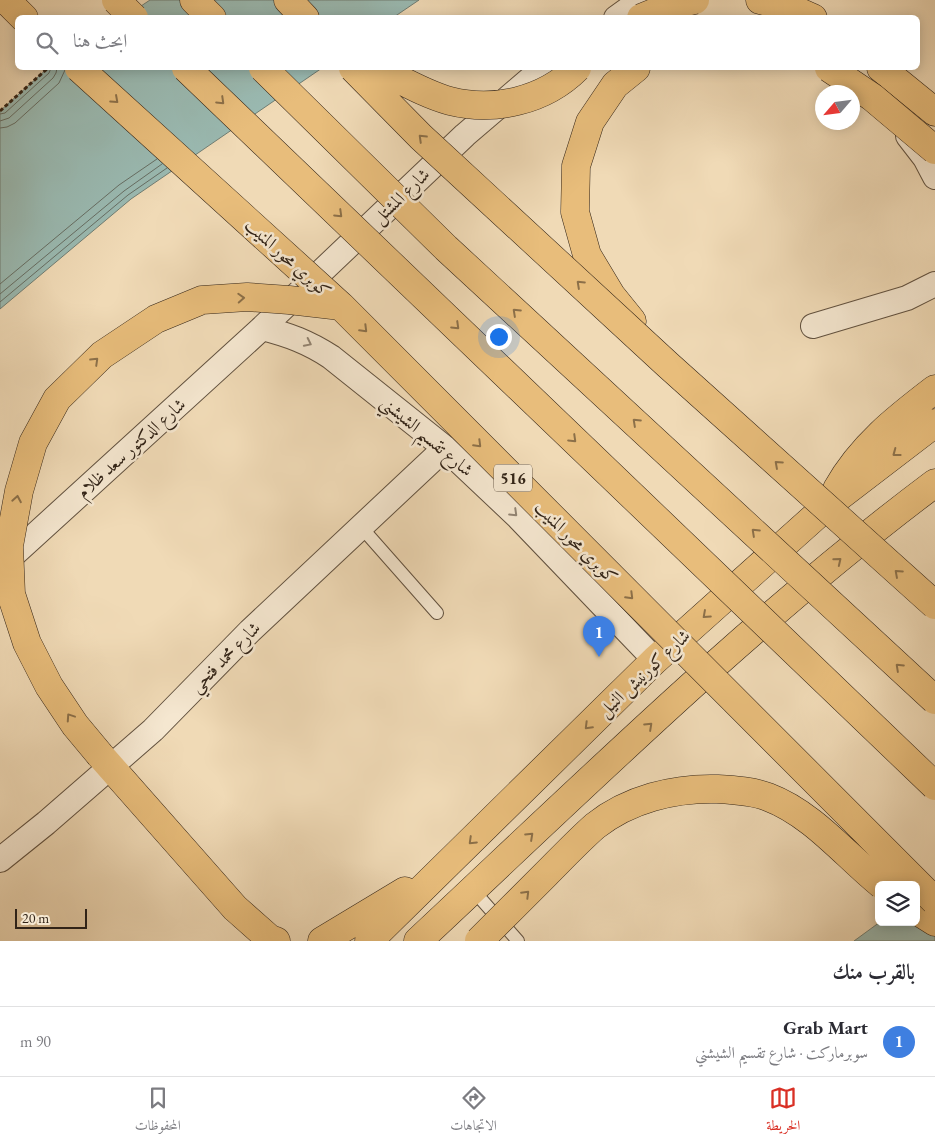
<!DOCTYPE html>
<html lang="ar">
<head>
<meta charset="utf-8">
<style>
	body { margin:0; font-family:"EB Garamond",Amiri,serif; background:#f2f2f3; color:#2b2b33; direction:rtl }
	.controls { position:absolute; right:15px; bottom:15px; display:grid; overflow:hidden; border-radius:8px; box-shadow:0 2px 12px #0003 }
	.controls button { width:45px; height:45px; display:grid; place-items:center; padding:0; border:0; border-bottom:1px solid #e1e1e2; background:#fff; color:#2b2b33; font:25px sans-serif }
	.compass { position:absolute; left:815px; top:85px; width:45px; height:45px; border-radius:50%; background:#fff; box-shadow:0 2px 12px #0003; rotate:242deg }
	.scale { position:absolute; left:15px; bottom:12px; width:72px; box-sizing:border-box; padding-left:5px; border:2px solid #312317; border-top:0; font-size:14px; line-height:18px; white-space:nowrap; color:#312317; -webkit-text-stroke:4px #f5e7d0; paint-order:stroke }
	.you { position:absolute; left:498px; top:336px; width:18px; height:18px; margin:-12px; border:4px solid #fff; border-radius:50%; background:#1a73e8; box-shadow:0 0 0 8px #1a73e833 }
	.badge { display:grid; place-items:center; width:32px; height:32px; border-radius:50%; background:#d93025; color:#fff; font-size:16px; font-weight:700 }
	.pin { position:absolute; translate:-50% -41px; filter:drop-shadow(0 1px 2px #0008) }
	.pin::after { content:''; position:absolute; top:26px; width:18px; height:15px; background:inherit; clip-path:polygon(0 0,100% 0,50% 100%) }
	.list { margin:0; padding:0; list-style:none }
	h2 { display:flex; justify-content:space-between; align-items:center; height:65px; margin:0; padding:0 20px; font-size:21px }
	h2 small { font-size:16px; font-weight:400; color:#7c7c81 }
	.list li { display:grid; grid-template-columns:32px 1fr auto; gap:15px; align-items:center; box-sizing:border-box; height:70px; padding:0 20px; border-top:1px solid #e1e1e2 }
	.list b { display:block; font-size:19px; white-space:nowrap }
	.list p { margin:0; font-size:16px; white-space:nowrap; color:#7c7c81 }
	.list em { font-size:16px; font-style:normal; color:#7c7c81 }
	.icon { flex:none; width:28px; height:28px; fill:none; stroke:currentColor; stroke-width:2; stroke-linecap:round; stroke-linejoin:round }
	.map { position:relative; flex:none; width:935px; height:941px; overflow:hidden; direction:ltr }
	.search { position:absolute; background:#fff; box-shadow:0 2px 12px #0003; left:15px; right:15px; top:15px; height:55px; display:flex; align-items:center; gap:12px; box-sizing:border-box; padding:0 18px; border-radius:8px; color:#7c7c81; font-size:19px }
	.sheet { height:135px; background:#fff }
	nav { display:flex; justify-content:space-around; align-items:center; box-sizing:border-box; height:70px; border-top:1px solid #e1e1e2; background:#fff; font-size:14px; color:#7c7c81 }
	nav a { display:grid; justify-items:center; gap:2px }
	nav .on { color:#d93025 }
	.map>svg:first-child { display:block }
	.water { fill:#9abab2; stroke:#707e74 }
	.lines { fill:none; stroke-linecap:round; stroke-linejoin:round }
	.shore { stroke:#666e64; stroke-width:1 }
	.lane-casing { stroke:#61513f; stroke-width:14 }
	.street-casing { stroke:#61513f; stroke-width:26 }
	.highway-casing { stroke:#312317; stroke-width:29 }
	.path { stroke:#312317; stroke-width:3; stroke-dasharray:4 2.5; stroke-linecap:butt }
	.lane { stroke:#f5e7d0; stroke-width:12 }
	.street { stroke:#f5e7d0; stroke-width:24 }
	.highway { stroke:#e8bd7b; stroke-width:28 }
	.highway-bridge-casing { stroke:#312317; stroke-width:29; stroke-linecap:butt }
	.highway-bridge { stroke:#e8bd7b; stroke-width:28 }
	.oneway { stroke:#8c7049 }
	.oneway2 { stroke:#938574 }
	.labels { text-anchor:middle; stroke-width:5; stroke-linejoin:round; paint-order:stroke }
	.shield { fill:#f5e7d0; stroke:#6c5e4e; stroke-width:1 }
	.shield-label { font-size:16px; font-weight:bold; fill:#312317 }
	.street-label { font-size:18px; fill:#312317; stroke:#f5e7d0 }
</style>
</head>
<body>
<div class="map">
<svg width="935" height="941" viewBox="0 0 935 941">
	<rect width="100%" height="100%" fill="#f0dab6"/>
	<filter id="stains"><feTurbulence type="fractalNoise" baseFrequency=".004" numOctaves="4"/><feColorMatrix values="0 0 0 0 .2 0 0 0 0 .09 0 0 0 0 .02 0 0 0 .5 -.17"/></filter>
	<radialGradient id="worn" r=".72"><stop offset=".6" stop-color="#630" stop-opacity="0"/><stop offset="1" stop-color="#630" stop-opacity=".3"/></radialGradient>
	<!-- water -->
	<path class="water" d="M 150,0 L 419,0 L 394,17 L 123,18 Z
		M 48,68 L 322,68 L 131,199 L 0,309 L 0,111 Z
		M 935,883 L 935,941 L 854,941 L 880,922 L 916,922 Z"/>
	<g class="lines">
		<!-- shore -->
		<path class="shore" d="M 0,114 L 5,113 L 49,73 L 51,68
			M 0,121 L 9,118 L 53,78 L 56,73 L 57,68
			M 0,128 L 7,127 L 15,123 L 59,83 L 65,70
			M 0,284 L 119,185 L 157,159
			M 0,294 L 124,191 L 162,164
			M 0,302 L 128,195 L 167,168"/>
		<!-- lane casing -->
		<g class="lane-casing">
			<path id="lane" d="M 362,528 L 437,613
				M 473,890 L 518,941"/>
		</g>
		<!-- street casing -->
		<g class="street-casing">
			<path id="street" d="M 616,18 L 641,0
				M 908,136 L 925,158 L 935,177
				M 813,326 L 907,298 L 935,284
				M 262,328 C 289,335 308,342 331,357 L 445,448 L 517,516 L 655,660
				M 0,567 L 262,328 L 465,135 L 543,68
				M 0,860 L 46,823 L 153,730 L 250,631 L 445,448"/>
		</g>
		<!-- highway casing -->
		<g class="highway-casing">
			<path id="highway" d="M 6,0 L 24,18
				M 194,0 L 212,18
				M 288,0 L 305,18
				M 760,0 L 788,7 L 813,18
				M 881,68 L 935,112
				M 632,321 L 611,295 L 587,255 L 575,212 L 576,166 L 590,122 L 615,85 L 636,68
				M 837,489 C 861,446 897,418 935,389
				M 100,755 L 235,908 L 270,939 L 276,941
				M 916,910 L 935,922
				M 322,941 L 405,891
				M 369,941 L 655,660 L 828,505 L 935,423
				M 418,941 C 586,784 751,621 935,483"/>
		</g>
		<!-- path -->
		<path class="path" d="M 0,111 L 48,68"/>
		<!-- lane -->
		<use href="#lane" class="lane"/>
		<!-- street -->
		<use href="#street" class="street"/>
		<!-- highway -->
		<use href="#highway" class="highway"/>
		<!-- highway-bridge casing -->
		<g class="highway-bridge-casing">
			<path id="highway-bridge" d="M 116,0 L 134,18
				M 641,18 L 670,6 L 695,0
				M 79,68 L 341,306 L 935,901
				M 186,68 L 935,786
				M 263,68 L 446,248 L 935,700
				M 353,68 L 421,137 L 668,365 L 935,605
				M 377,68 C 400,79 424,94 450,101 C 494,112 544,101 577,68
				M 829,68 L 872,97 L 935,150
				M 100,755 L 75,725 L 49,686 L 27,643 L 11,594 L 9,546 L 19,491 L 33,443 L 57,399 L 102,355 L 156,319 L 202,300 L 247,297 L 289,300 L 341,306
				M 479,941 C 501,919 524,896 546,874 C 562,858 578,841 595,826 C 629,799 674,788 716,789 C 733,790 753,791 768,797 C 813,814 846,856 882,885"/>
		</g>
		<!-- highway-bridge -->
		<use href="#highway-bridge" class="highway-bridge"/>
	</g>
	<!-- one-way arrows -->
	<defs><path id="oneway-chevron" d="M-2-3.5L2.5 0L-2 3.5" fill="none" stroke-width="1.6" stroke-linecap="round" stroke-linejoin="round" transform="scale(1.25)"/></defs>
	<g class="oneway">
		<use href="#oneway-chevron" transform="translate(115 100) rotate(42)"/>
		<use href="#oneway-chevron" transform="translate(221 101) rotate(44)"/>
		<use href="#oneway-chevron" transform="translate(422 138) rotate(-136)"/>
		<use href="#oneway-chevron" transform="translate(339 214) rotate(44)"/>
		<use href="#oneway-chevron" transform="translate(580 284) rotate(-137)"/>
		<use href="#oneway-chevron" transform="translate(241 298) rotate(-3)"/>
		<use href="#oneway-chevron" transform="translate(516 312) rotate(-137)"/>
		<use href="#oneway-chevron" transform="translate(456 326) rotate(44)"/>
		<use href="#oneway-chevron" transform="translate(364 329) rotate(45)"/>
		<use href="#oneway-chevron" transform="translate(95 361) rotate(-44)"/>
		<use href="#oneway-chevron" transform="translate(636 422) rotate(-137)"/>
		<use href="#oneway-chevron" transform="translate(573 439) rotate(44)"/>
		<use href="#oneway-chevron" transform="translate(478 444) rotate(45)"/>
		<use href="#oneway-chevron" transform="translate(896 453) rotate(143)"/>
		<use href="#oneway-chevron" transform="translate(778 464) rotate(-138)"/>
		<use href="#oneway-chevron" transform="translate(17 499) rotate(-80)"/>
		<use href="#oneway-chevron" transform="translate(755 532) rotate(-137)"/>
		<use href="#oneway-chevron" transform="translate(838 561) rotate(-39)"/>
		<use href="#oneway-chevron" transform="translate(898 573) rotate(-138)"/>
		<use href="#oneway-chevron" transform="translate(630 596) rotate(45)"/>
		<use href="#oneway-chevron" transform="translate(706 615) rotate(138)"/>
		<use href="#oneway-chevron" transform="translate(899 667) rotate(-137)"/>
		<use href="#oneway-chevron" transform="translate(70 717) rotate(-124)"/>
		<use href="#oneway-chevron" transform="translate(588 726) rotate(135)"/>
		<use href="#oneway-chevron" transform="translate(649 726) rotate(-43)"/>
		<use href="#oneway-chevron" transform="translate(530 836) rotate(-43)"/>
		<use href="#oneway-chevron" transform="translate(472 841) rotate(136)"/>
		<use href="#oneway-chevron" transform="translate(526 894) rotate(-45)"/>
	</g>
	<g class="oneway2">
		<use href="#oneway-chevron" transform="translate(308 343) rotate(26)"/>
		<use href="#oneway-chevron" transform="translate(514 513) rotate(44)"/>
	</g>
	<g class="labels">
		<!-- shield labels -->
		<rect class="shield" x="494" y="464.5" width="38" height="27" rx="4"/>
		<g class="shield-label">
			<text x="513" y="484">516</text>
		</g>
		<!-- street labels -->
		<g class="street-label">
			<text transform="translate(401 196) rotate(-44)" y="6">شارع المشتل</text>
			<text transform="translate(288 258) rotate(42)" y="6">كوبري محور المنيب</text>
			<text transform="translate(427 436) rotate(40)" y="6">شارع تقسيم الشيشني</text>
			<text transform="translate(131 448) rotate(-42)" y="6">شارع الدكتور سعد ظلام</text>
			<text transform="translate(576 542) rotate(45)" y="6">كوبري محور المنيب</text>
			<text transform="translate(225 657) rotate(-45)" y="6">شارع محمد فتحي</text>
			<text transform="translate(644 673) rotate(-43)" y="6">شارع كورنيش النيل</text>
		</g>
	</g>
	<rect width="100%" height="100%" filter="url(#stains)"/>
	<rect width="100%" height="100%" fill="url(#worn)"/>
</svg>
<div class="controls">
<button><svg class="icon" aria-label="layers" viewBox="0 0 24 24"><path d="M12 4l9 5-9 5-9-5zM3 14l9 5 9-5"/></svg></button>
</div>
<svg class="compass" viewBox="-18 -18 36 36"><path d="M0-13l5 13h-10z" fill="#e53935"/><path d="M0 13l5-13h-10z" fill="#7c7c81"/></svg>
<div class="scale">20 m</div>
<div class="you"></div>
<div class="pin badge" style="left:599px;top:657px;background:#3f7fe0">1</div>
<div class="search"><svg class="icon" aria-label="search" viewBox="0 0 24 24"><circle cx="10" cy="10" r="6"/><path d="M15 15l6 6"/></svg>ابحث هنا</div>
</div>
<section class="sheet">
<h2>بالقرب منك<small></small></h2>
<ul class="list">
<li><span class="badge" style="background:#3f7fe0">1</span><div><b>Grab Mart</b><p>سوبرماركت · شارع تقسيم الشيشني</p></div><em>90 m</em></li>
</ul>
</section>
<nav>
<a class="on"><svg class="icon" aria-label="map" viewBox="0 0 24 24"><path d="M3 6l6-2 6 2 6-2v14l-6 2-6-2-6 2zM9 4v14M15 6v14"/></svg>الخريطة</a>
<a><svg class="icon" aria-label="directions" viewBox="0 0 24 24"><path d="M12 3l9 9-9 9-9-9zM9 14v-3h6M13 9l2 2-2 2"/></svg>الاتجاهات</a>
<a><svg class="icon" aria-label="saved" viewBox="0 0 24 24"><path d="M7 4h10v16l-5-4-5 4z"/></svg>المحفوظات</a>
</nav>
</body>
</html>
